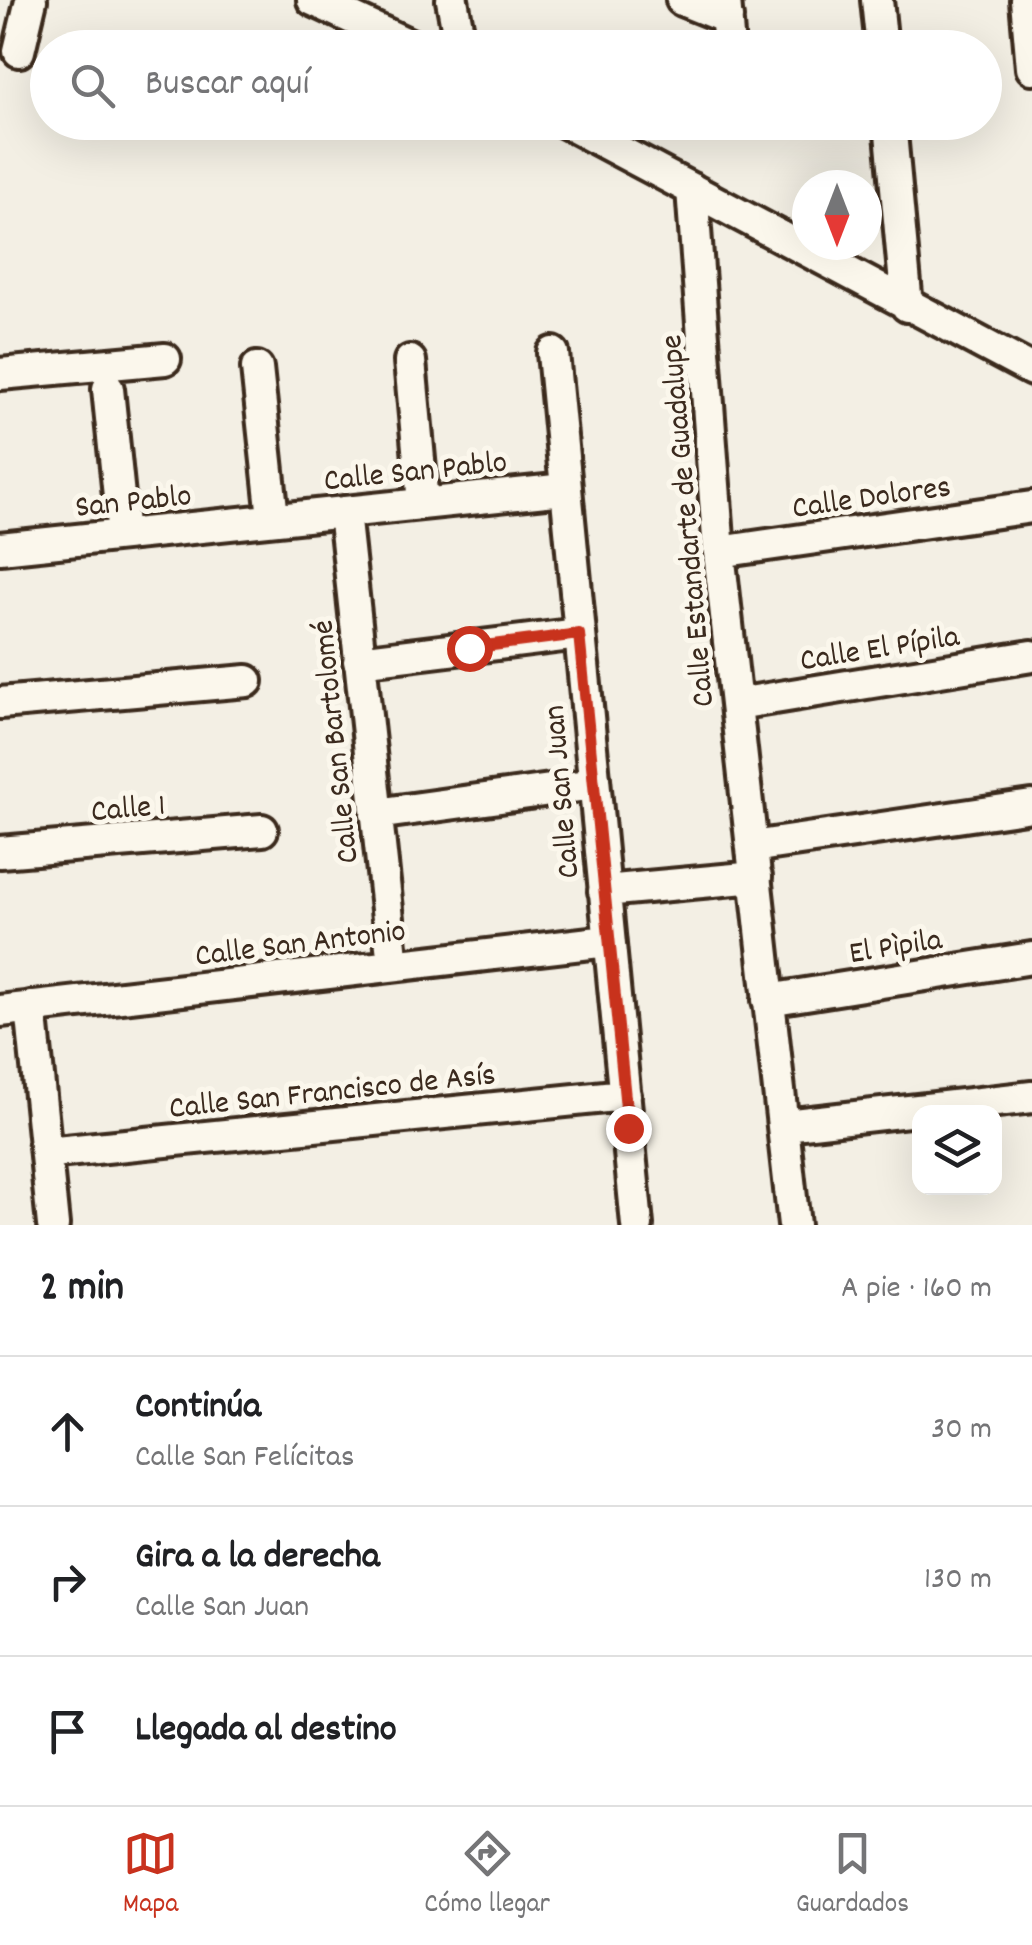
<!DOCTYPE html>
<html lang="es">
<head>
<meta charset="utf-8">
<style>
	body { margin:0; font-family:Dekko,sans-serif; background:#f6f6f6; color:#202124 }
	.controls { position:absolute; right:30px; bottom:30px; display:grid; overflow:hidden; border-radius:20px; box-shadow:0 10px 40px #0002 }
	.controls button { width:90px; height:90px; display:grid; place-items:center; padding:0; border:0; border-bottom:2px solid #e0e0e0; background:#fff; color:#202124; font:50px sans-serif }
	.compass { position:absolute; left:792px; top:170px; width:90px; height:90px; border-radius:50%; background:#fff; box-shadow:0 10px 40px #0002; rotate:180deg }
	.stop { position:absolute; width:30px; height:30px; margin:-22px; border:8px solid #c8321e; border-radius:50%; background:#fff }
	.stop.end { background:#c8321e; border-color:#fff; box-shadow:0 2px 10px #0008 }
	.list { margin:0; padding:0; list-style:none }
	h2 { display:flex; justify-content:space-between; align-items:center; height:130px; margin:0; padding:0 40px; font-size:42px }
	h2 small { font-size:32px; font-weight:400; color:#757577 }
	.list li { display:grid; grid-template-columns:65px 1fr auto; gap:30px; align-items:center; box-sizing:border-box; height:150px; padding:0 40px; border-top:2px solid #e0e0e0 }
	.list b { display:block; font-size:38px; white-space:nowrap }
	.list p { margin:0; font-size:32px; white-space:nowrap; color:#757577 }
	.list em { font-size:32px; font-style:normal; color:#757577 }
	.icon { flex:none; width:55px; height:55px; fill:none; stroke:currentColor; stroke-width:2; stroke-linecap:round; stroke-linejoin:round }
	.map { position:relative; flex:none; width:1032px; height:1225px; overflow:hidden }
	.search { position:absolute; background:#fff; box-shadow:0 10px 40px #0002; left:30px; right:30px; top:30px; height:110px; display:flex; align-items:center; gap:25px; box-sizing:border-box; padding:0 35px; border-radius:55px; color:#757577; font-size:38px }
	.sheet { height:580px; background:#fff }
	nav { display:flex; justify-content:space-around; align-items:center; box-sizing:border-box; height:140px; border-top:2px solid #e0e0e0; background:#fff; font-size:28px; color:#757577 }
	nav a { display:grid; justify-items:center; gap:5px }
	nav .on { color:#c8321e }
	.map>svg:first-child { display:block }
	.lines { fill:none; stroke-linecap:round; stroke-linejoin:round }
	.street-casing { stroke:#3b2a1e; stroke-width:38 }
	.street { stroke:#fbf7ec; stroke-width:30 }
	.route { stroke:#c8321e; stroke-width:12 }
	.labels { text-anchor:middle; stroke-width:10; stroke-linejoin:round; paint-order:stroke }
	.street-label { font-size:32px; fill:#3b2a1e; stroke:#fbf7ec }
</style>
</head>
<body>
<div class="map">
<svg width="1032" height="1225" viewBox="0 0 1032 1225">
	<rect width="100%" height="100%" fill="#f3efe4"/>
	<filter id="ink" filterUnits="userSpaceOnUse"><feTurbulence type="fractalNoise" baseFrequency=".01" numOctaves="2"/><feDisplacementMap in="SourceGraphic" scale="20" xChannelSelector="R" yChannelSelector="G"/><feConvolveMatrix kernelMatrix="1 2 1 2 8 2 1 2 1" color-interpolation-filters="sRGB"/></filter>
	<g filter="url(#ink)">
		<g class="lines">
			<!-- street casing -->
			<g class="street-casing">
				<path id="street" d="M 313,0 L 416,48
					M 452,0 L 461,48
					M 682,0 L 727,18
					M 725,0 L 729,48
					M 877,0 L 882,48
					M 1026,0 L 1032,68
					M 19,51 L 31,0
					M 565,122 L 1032,370
					M 890,122 L 907,306
					M 692,189 L 719,552 L 794,1225
					M 553,353 L 637,1225
					M 410,361 L 423,503
					M 257,368 L 273,518
					M 0,374 L 165,359
					M 108,389 L 123,535
					M 344,512 L 393,965
					M 0,548 L 565,489
					M 719,552 L 1032,507
					M 359,661 L 579,634
					M 0,703 L 247,681
					M 737,704 L 1032,656
					M 376,814 L 594,784
					M 752,847 L 1032,806
					M 0,852 L 262,830
					M 604,891 L 756,877
					M 768,1000 L 1032,958
					M 31,1007 L 53,1225
					M 0,1011 L 608,941
					M 785,1125 L 1032,1097
					M 46,1153 L 625,1095"/>
			</g>
			<!-- street -->
			<use href="#street" class="street"/>
		</g>
	</g>
	<g class="lines" filter="url(#ink)">
		<!-- route -->
		<path class="route" d="M 469,648 L 579,634 L 628,1128"/>
	</g>
	<g class="labels">
		<!-- street labels -->
		<g class="street-label">
			<text transform="translate(415 469) rotate(-6)" y="11">Calle San Pablo</text>
			<text transform="translate(871 495) rotate(-8)" y="11">Calle Dolores</text>
			<text transform="translate(133 499) rotate(-6)" y="11">San Pablo</text>
			<text transform="translate(685 521) rotate(-95)" y="11">Calle Estandarte de Guadalupe</text>
			<text transform="translate(879 646) rotate(-9)" y="11">Calle El Pípila</text>
			<text transform="translate(333 742) rotate(-96)" y="11">Calle San Bartolomé</text>
			<text transform="translate(559 792) rotate(-95)" y="11">Calle San Juan</text>
			<text transform="translate(128 806) rotate(-5)" y="11">Calle 1</text>
			<text transform="translate(300 941) rotate(-7)" y="11">Calle San Antonio</text>
			<text transform="translate(895 944) rotate(-9)" y="11">El Pìpila</text>
			<text transform="translate(332 1089) rotate(-6)" y="11">Calle San Francisco de Asís</text>
		</g>
	</g>
</svg>
<div class="controls">
<button><svg class="icon" aria-label="layers" viewBox="0 0 24 24"><path d="M12 4l9 5-9 5-9-5zM3 14l9 5 9-5"/></svg></button>
</div>
<svg class="compass" viewBox="-18 -18 36 36"><path d="M0-13l5 13h-10z" fill="#e53935"/><path d="M0 13l5-13h-10z" fill="#757577"/></svg>
<div class="stop" style="left:469px;top:648px"></div>
<div class="stop end" style="left:628px;top:1128px"></div>
<div class="search"><svg class="icon" aria-label="search" viewBox="0 0 24 24"><circle cx="10" cy="10" r="6"/><path d="M15 15l6 6"/></svg>Buscar aquí</div>
</div>
<section class="sheet">
<h2>2 min<small>A pie · 160 m</small></h2>
<ul class="list">
<li><svg class="icon" aria-label="ahead" viewBox="0 0 24 24"><path d="M12 20V5M6 11l6-6 6 6"/></svg><div><b>Continúa</b><p>Calle San Felícitas</p></div><em>30 m</em></li>
<li><svg class="icon" aria-label="right" viewBox="0 0 24 24"><path d="M7 20v-9h11M14 6l5 5-5 5"/></svg><div><b>Gira a la derecha</b><p>Calle San Juan</p></div><em>130 m</em></li>
<li><svg class="icon" aria-label="arrive" viewBox="0 0 24 24"><path d="M6 21V4h12l-3 4 3 4H6"/></svg><div><b>Llegada al destino</b></div></li>
</ul>
</section>
<nav>
<a class="on"><svg class="icon" aria-label="map" viewBox="0 0 24 24"><path d="M3 6l6-2 6 2 6-2v14l-6 2-6-2-6 2zM9 4v14M15 6v14"/></svg>Mapa</a>
<a><svg class="icon" aria-label="directions" viewBox="0 0 24 24"><path d="M12 3l9 9-9 9-9-9zM9 14v-3h6M13 9l2 2-2 2"/></svg>Cómo llegar</a>
<a><svg class="icon" aria-label="saved" viewBox="0 0 24 24"><path d="M7 4h10v16l-5-4-5 4z"/></svg>Guardados</a>
</nav>
</body>
</html>
